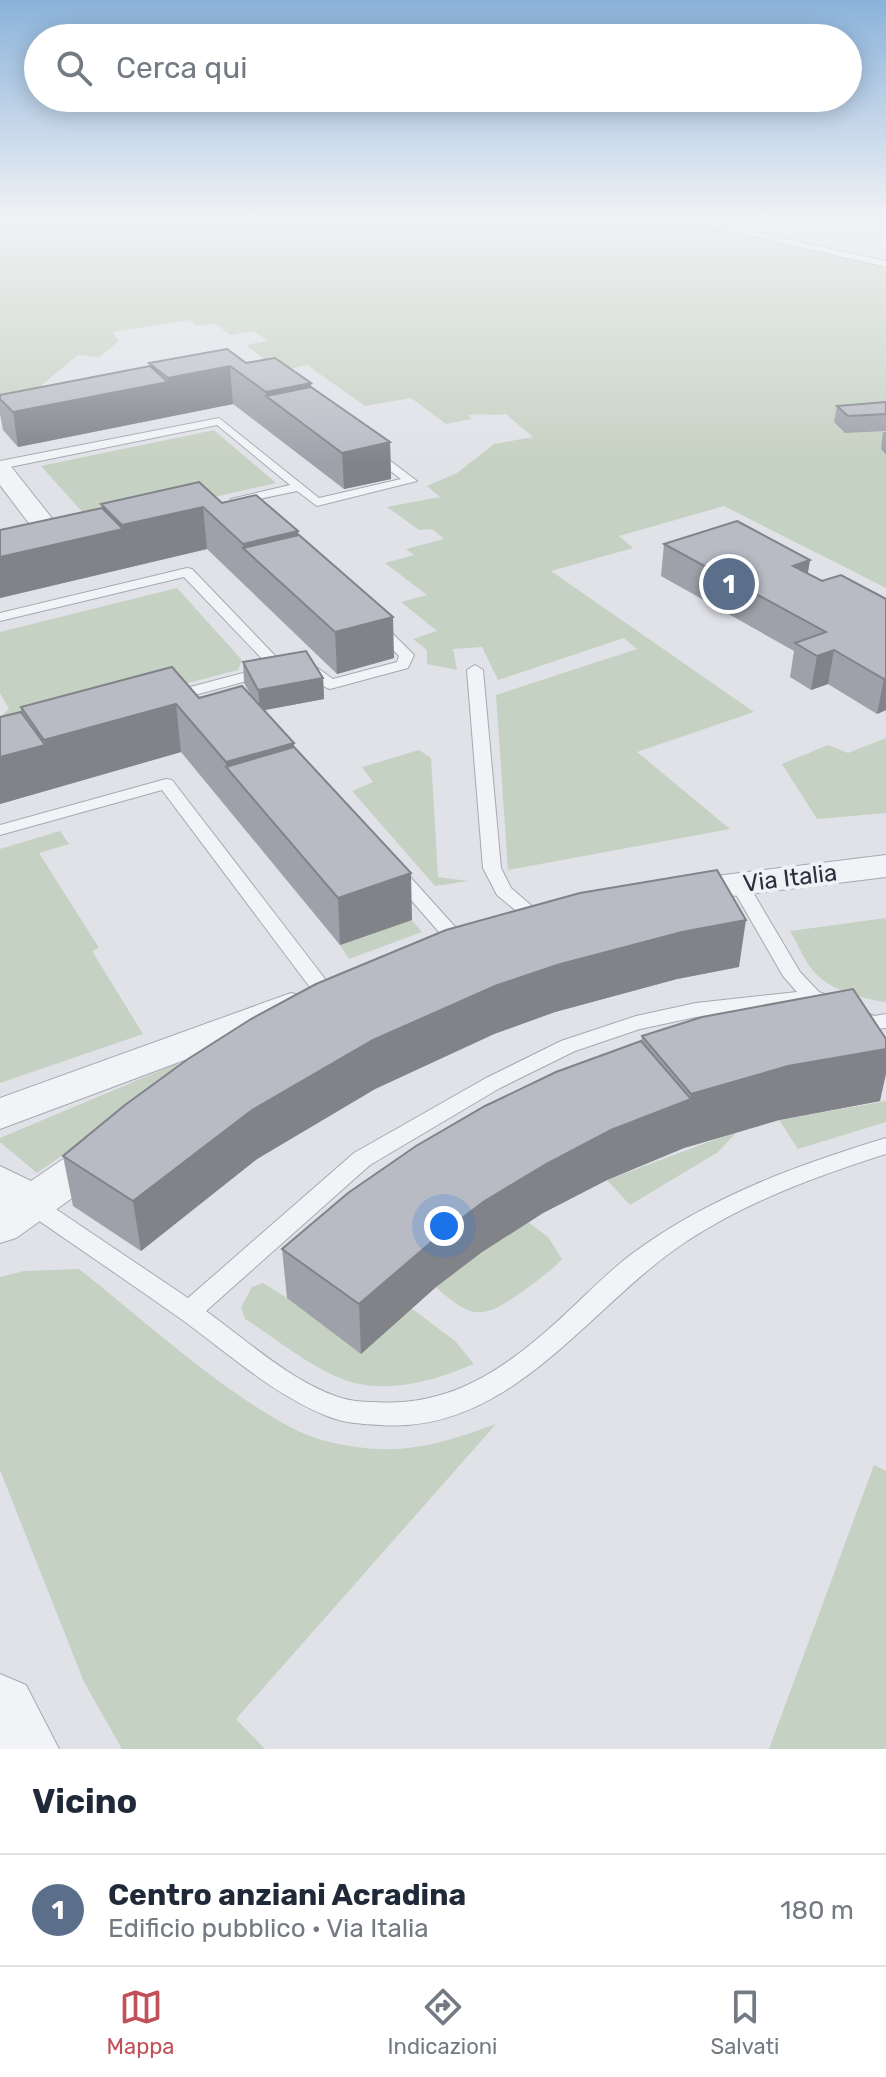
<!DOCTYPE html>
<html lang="it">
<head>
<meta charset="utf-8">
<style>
	body { margin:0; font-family:Rubik,sans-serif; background:#f6f6f7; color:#1f2937 }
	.you { position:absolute; left:444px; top:1226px; width:28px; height:28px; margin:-20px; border:6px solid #fff; border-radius:50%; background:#1a73e8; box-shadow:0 0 0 12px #1a73e833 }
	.badge { display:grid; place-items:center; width:52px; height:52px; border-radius:50%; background:#c15059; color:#fff; font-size:26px; font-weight:700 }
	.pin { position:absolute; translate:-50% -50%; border:4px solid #fff; box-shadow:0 2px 8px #0006 }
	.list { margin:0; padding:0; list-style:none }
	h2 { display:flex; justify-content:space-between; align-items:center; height:104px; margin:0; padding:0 32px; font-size:34px }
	h2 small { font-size:26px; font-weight:400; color:#747a83 }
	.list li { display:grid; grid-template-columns:52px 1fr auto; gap:24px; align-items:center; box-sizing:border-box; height:112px; padding:0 32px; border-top:2px solid #e0e1e3 }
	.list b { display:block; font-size:30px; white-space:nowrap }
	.list p { margin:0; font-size:26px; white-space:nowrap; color:#747a83 }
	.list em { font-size:26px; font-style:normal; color:#747a83 }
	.icon { flex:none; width:44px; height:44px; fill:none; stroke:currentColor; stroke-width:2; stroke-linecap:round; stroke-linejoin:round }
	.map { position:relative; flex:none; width:886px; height:1749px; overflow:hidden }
	.search { position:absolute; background:#fff; box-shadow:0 4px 20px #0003; left:24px; right:24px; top:24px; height:88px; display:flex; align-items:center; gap:20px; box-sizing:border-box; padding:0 28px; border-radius:44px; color:#747a83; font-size:30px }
	.sheet { height:216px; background:#fff }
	nav { display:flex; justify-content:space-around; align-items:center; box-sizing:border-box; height:112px; border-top:2px solid #e0e1e3; background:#fff; font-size:22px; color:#747a83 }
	nav a { display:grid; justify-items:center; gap:4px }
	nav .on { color:#c15059 }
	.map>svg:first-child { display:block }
	.green { fill:#c5d1c2 }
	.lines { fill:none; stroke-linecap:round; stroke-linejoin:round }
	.service-casing { stroke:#a6a9b1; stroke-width:2 }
	.minor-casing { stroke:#a6a9b1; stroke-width:2 }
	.tertiary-casing { stroke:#a6a9b1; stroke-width:2 }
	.service { fill:#f2f3f6; fill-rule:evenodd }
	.minor { fill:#f2f3f6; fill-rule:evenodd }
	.tertiary { fill:#f2f3f6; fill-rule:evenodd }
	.wall { fill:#9ea1a9 }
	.shaded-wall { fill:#818389 }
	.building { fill:#b8bbc4; stroke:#818389; stroke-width:2 }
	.labels { text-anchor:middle; stroke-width:8; stroke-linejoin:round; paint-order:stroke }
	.street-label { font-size:24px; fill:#2a303d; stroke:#eff1f5 }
</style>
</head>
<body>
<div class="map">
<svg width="886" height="1749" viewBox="0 0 886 1749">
	<rect width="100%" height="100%" fill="#e0e2e8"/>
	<!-- green -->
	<path class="green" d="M 0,219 L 671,219 L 886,267 L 886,449 L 881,450 L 886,455 L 886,588 L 724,506 L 619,536 L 633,548 L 551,571 L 754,712 L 637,752 L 730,829 L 508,870 L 496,695 L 637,649 L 624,638 L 498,680 L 482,647 L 453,649 L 457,670 L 427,664 L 427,650 L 413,639 L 437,631 L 401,602 L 427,595 L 385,563 L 414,555 L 406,549 L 444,539 L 432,529 L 419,530 L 387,507 L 440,497 L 427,486 L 457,473 L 494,444 L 533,437 L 506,414 C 492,416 481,413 468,415 L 472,419 L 446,424 L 411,398 L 365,406 L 307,365 L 279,371 L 246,345 L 267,341 L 254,331 L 230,335 L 215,323 L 197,326 L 190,320 L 112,332 L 119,341 L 99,357 L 78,355 L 25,399 L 0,414 Z
		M 214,430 L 276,483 L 97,524 L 85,515 L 41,466 Z
		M 177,588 L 242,660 L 238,670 L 10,729 L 0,728 L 0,717 L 9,709 L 0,693 L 0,632 Z
		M 886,738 L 886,813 L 817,819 L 782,764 L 828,745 L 848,753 Z
		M 419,750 L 431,758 L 438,877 L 468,881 L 435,886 L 352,791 L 373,782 L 362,767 Z
		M 60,831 L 69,844 L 39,853 L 99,948 L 92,951 L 143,1034 L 0,1083 L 0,849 Z
		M 886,918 L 886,1002 C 863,999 833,991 816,974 C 805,963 798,944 790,931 Z
		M 412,920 L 422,932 L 349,959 L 340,945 Z
		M 176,1064 L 189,1067 L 37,1173 L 0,1142 L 0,1138 Z
		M 886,1101 L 886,1122 L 798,1149 L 779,1120 Z
		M 738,1131 L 718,1152 L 630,1205 L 607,1180 Z
		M 528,1222 L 548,1237 L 562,1259 C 551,1271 537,1281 523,1291 C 484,1319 473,1321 436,1287 L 482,1252 Z
		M 79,1269 C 145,1321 225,1395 300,1432 C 322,1442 354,1448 378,1449 C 420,1451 457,1438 496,1424 L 236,1719 L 265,1749 L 122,1749 L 84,1682 L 0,1470 L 0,1277 L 24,1271 Z
		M 263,1283 L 287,1298 L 411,1308 L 455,1341 L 474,1364 C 431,1382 380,1397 335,1376 C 303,1362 274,1337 245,1319 L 241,1307 L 252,1287 Z
		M 874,1465 L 886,1471 L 886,1749 L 769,1749 Z"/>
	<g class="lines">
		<!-- service casing -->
		<g class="service-casing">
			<path id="service" d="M 681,219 L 695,219 L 886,261 L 886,267 Z
				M 219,418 L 319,498 L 401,479 L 368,454 L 368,448 L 372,447 L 417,481 L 317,506 L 297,491 L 231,505 L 231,499 L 290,485 L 217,425 L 0,469 L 0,461 Z
				M 187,568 L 192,569 L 284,665 L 284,671 L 169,702 L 164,700 L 161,697 L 164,694 L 269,666 L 184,577 L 0,621 L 0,613 Z
				M 377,622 L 382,623 L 414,655 L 408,668 L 330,689 L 325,687 L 298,663 L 305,659 L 333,679 L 397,662 L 399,656 L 370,626 Z
				M 475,665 L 483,670 L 501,868 L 511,888 L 547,919 L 538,925 L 531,923 L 497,895 L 483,868 L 467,670 Z
				M 166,779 L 172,780 L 332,988 L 335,993 L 332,998 L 318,998 L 162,790 L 0,835 L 0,825 Z
				M 397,868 L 403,869 L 466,939 L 469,943 L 466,947 L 452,947 L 391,877 L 388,873 L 391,869 Z
				M 739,878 L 748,884 L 800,972 L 819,992 L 834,998 L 837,1003 L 834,1008 L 827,1010 L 810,1004 L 696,1017 L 640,1029 L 575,1051 L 500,1088 L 370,1165 L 206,1311 C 248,1341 289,1380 338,1397 C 349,1401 363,1402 374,1402 C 442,1407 493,1377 543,1334 C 574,1308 601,1277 633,1253 C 709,1197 797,1165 886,1138 L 886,1154 C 817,1176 748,1201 687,1241 C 589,1305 512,1435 380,1425 C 362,1424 343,1423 327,1416 C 272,1394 228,1353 181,1319 C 129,1282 75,1246 22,1209 L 19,1203 L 22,1197 L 30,1194 L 38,1197 L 188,1298 L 354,1153 L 486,1078 L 561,1041 L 636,1016 L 696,1003 L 797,992 L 783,976 L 730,884 Z
				M 854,1008 L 874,1016 L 886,1014 L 886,1028 C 871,1030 854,1028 844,1015 L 847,1010 Z"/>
		</g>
		<!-- minor casing -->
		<g class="minor-casing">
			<path id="minor" d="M 0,462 L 9,464 L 66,536 L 70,542 L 66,548 L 0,563 L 0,547 L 40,538 L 0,485 Z
				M 886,855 L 886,877 L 676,903 L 663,900 L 658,892 L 663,884 L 676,881 Z
				M 291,993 L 305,997 L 311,1006 L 305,1015 L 0,1129 L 0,1098 Z
				M 107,1135 L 123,1140 L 129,1151 L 123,1162 L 16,1238 L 0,1243 L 0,1166 L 31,1181 L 91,1140 Z"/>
		</g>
		<!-- tertiary casing -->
		<g class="tertiary-casing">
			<path id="tertiary" d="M 0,1674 L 26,1685 L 59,1749 L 0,1749 Z"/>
		</g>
		<!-- service -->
		<use href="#service" class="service"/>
		<!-- minor -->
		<use href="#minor" class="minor"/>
		<!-- tertiary -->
		<use href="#tertiary" class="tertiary"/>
	</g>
	<!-- wall -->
	<path class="wall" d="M 149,363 L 246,363 L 311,383 L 311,387 L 390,442 L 391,479 L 344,489 L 233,404 L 18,447 L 3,430 L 0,414 L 0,395 L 150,366 Z
		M 886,402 L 886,431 L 845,433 L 834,422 L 837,406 Z
		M 883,432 L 886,432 L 886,455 L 881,449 Z
		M 222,503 L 298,531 L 299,535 L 394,658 L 337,674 L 207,549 L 0,598 L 0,530 L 102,508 L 101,504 Z
		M 664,544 L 808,574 L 822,581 L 886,599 L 886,710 L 877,714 L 828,684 L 811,690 L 790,677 L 794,651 L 661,576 Z
		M 243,662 L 323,678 L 324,699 L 264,710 L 294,743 L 294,747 L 412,920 L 340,945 L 181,752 L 0,804 L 21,712 L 21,707 L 199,698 L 253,699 L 244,683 Z
		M 739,967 L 677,979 L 555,1012 L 494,1034 L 375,1089 L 257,1159 L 141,1251 L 73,1206 L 63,1156 L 188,1059 Z
		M 642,1036 L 880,1101 L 779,1120 L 684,1148 L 607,1180 L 543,1213 L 482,1252 L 436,1287 L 361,1354 L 287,1298 L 282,1249 L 641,1041 Z"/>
	<!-- shaded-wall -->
	<path class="shaded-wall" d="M 230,366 L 233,404 L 18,447 L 13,412 L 168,382 L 168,378 Z
		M 311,383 L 313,421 L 266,396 L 266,392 Z
		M 390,442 L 391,479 L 344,489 L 342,453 Z
		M 203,507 L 207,549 L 0,598 L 0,557 L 123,529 L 122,525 Z
		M 298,531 L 301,574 L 243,548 L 243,544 Z
		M 810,560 L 805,592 L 793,566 Z
		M 393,617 L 394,658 L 337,674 L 335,632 Z
		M 834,650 L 828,684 L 811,690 L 817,656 Z
		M 323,678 L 324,699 L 260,711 L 258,690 Z
		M 886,678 L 886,710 L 877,714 L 884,679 Z
		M 176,704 L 181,752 L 0,804 L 0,757 L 45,745 L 44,740 Z
		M 294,743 L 297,791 L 226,767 L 226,762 Z
		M 411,873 L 412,920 L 340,945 L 338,898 Z
		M 746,920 L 739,967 L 677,979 L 555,1012 L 494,1034 L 375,1089 L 257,1159 L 141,1251 L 133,1201 L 252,1110 L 373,1040 L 495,986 L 557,965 L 682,932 Z
		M 886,1049 L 886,1074 L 880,1101 L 779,1120 L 684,1148 L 607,1180 L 543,1213 L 482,1252 L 436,1287 L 361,1354 L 359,1304 L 436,1238 L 483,1202 L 546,1164 L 611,1130 L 691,1099 L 691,1094 L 788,1066 Z"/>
	<!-- building -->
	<path class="building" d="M 227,349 L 246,363 L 275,358 L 311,383 L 266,392 L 230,366 L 168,378 L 149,363 Z
		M 150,366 L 168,382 L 13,412 L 0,399 L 0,395 Z
		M 311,387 L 390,442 L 342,453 L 266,396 Z
		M 886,402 L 886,414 L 848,416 L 837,406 Z
		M 199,482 L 222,503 L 256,495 L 298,531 L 243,544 L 203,507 L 122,525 L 101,504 Z
		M 102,508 L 123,529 L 0,557 L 0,530 Z
		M 737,521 L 810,560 L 793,566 L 822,581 L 841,575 L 886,599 L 886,678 L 884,679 L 834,650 L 817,656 L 795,643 L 826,632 L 664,544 Z
		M 299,535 L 393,617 L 335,632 L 243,548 Z
		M 306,651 L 323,678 L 258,690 L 243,662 Z
		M 172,667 L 199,698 L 242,686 L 294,743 L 226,762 L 176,704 L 44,740 L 21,707 Z
		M 21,712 L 45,745 L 0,757 L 0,717 Z
		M 294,747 L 411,873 L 338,898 L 226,767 Z
		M 717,870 L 746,920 L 682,932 L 557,965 L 495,986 L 373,1040 L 252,1110 L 133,1201 L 63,1156 L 125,1105 L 188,1059 L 251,1019 L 316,984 L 446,930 L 580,893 Z
		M 853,989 L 886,1039 L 886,1049 L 788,1066 L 691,1094 L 642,1036 L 702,1017 Z
		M 641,1041 L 691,1099 L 611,1130 L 546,1164 L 483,1202 L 436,1238 L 359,1304 L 282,1249 L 348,1193 L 416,1146 L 485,1106 L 556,1072 Z"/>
	<!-- sky -->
	<linearGradient id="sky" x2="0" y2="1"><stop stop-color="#8ab2da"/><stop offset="0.47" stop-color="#f1f2f5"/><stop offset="1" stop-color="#f1f2f5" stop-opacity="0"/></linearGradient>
	<rect width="886" height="463" fill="url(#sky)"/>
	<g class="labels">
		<!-- street labels -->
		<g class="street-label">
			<text transform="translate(790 878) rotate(-7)" y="8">Via Italia</text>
		</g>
	</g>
</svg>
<div class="you"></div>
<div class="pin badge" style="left:729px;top:584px;background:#5c6f8a">1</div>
<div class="search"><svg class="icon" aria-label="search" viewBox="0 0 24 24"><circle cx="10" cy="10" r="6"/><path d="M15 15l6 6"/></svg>Cerca qui</div>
</div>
<section class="sheet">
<h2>Vicino<small></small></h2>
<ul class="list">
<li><span class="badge" style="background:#5c6f8a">1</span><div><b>Centro anziani Acradina</b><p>Edificio pubblico · Via Italia</p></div><em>180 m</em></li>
</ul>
</section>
<nav>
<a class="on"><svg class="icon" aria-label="map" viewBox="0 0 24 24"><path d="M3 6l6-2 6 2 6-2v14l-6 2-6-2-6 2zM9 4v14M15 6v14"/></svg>Mappa</a>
<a><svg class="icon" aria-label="directions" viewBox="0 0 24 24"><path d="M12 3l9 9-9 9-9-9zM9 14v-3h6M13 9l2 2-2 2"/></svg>Indicazioni</a>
<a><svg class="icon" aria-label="saved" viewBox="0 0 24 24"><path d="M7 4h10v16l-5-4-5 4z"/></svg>Salvati</a>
</nav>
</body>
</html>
